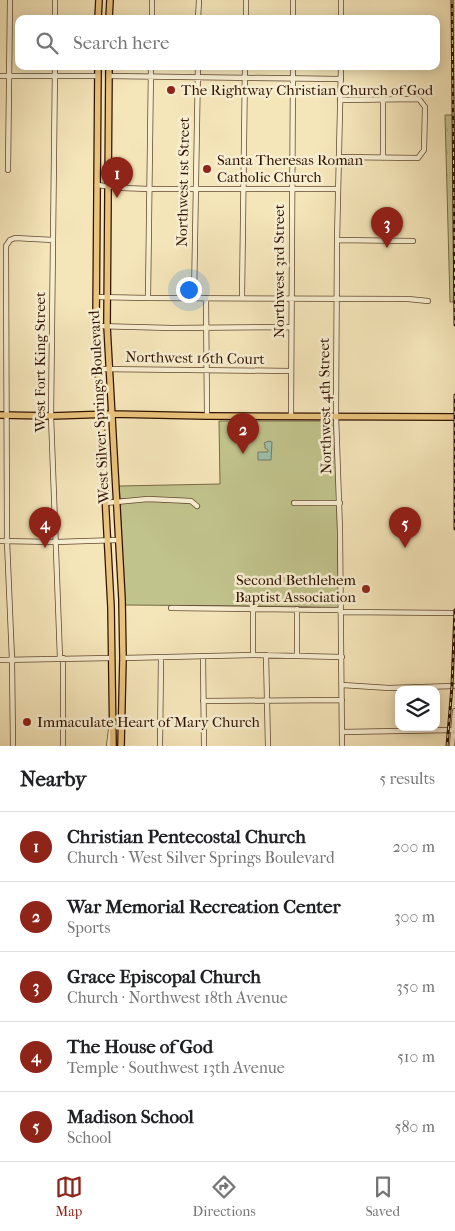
<!DOCTYPE html>
<html lang="en">
<head>
<meta charset="utf-8">
<style>
	body { margin:0; font-family:"IM FELL French Canon",serif; background:#f6f6f6; color:#202124 }
	.controls { position:absolute; right:15px; bottom:15px; display:grid; overflow:hidden; border-radius:10px; box-shadow:0 2px 12px #0003 }
	.controls button { width:45px; height:45px; display:grid; place-items:center; padding:0; border:0; border-bottom:1px solid #e0e0e0; background:#fff; color:#202124; font:25px sans-serif }
	.you { position:absolute; left:188px; top:289px; width:18px; height:18px; margin:-12px; border:4px solid #fff; border-radius:50%; background:#1a73e8; box-shadow:0 0 0 8px #1a73e833 }
	.badge { display:grid; place-items:center; width:32px; height:32px; border-radius:50%; background:#8f2418; color:#fff; font-size:16px; font-weight:700 }
	.pin { position:absolute; translate:-50% -41px; filter:drop-shadow(0 1px 2px #0008) }
	.pin::after { content:''; position:absolute; top:26px; width:18px; height:15px; background:inherit; clip-path:polygon(0 0,100% 0,50% 100%) }
	.list { margin:0; padding:0; list-style:none }
	h2 { display:flex; justify-content:space-between; align-items:center; height:65px; margin:0; padding:0 20px; font-size:21px }
	h2 small { font-size:16px; font-weight:400; color:#757577 }
	.list li { display:grid; grid-template-columns:32px 1fr auto; gap:15px; align-items:center; box-sizing:border-box; height:70px; padding:0 20px; border-top:1px solid #e0e0e0 }
	.list b { display:block; font-size:19px; white-space:nowrap }
	.list p { margin:0; font-size:16px; white-space:nowrap; color:#757577 }
	.list em { font-size:16px; font-style:normal; color:#757577 }
	.icon { flex:none; width:28px; height:28px; fill:none; stroke:currentColor; stroke-width:2; stroke-linecap:round; stroke-linejoin:round }
	.map { position:relative; flex:none; width:455px; height:746px; overflow:hidden }
	.search { position:absolute; background:#fff; box-shadow:0 2px 12px #0003; left:15px; right:15px; top:15px; height:55px; display:flex; align-items:center; gap:12px; box-sizing:border-box; padding:0 18px; border-radius:10px; color:#757577; font-size:19px }
	.sheet { height:415px; background:#fff }
	nav { display:flex; justify-content:space-around; align-items:center; box-sizing:border-box; height:70px; border-top:1px solid #e0e0e0; background:#fff; font-size:14px; color:#757577 }
	nav a { display:grid; justify-items:center; gap:2px }
	nav .on { color:#8f2418 }
	.map>svg:first-child { display:block }
	.green { fill:#c1c38c; stroke:#786a46 }
	.forest { fill:url(#forest-crowns); stroke:#786a46 }
	.water { fill:#9dc0ac; stroke:#717a67 }
	.lines { fill:none; stroke-linecap:round; stroke-linejoin:round }
	.minor-casing { stroke:#60462e; stroke-width:6 }
	.major-casing { stroke:#2f1100; stroke-width:8 }
	.minor { stroke:#f8efd2; stroke-width:4.5 }
	.major { stroke:#eac37d; stroke-width:5.5 }
	.rail-casing { stroke:#2f1100; stroke-width:3 }
	.rail { stroke:#f8efd2; stroke-width:1; stroke-dasharray:4; stroke-linecap:butt }
	.poi-dot { fill:#8f2418; stroke:#f8efd2; stroke-width:2 }
	.labels { text-anchor:middle; stroke-width:5; stroke-linejoin:round; paint-order:stroke }
	.poi-label { font-size:15px; fill:#2f1100; stroke:#f8efd2; text-anchor:start }
	.street-label { font-size:15px; fill:#2f1100; stroke:#f8efd2 }
</style>
</head>
<body>
<div class="map">
<svg width="455" height="746" viewBox="0 0 455 746">
	<defs>
		<pattern id="forest-crowns" width="20" height="18" patternUnits="userSpaceOnUse" patternTransform="scale(1.25)"><rect width="20" height="18" fill="#c1c38c"/><path d="M2 6a3 3 0 1 1 6 0M12 15a3 3 0 1 1 6 0" fill="none" stroke="#a6a677"/></pattern>
	</defs>
	<rect width="100%" height="100%" fill="#f5e6ba"/>
	<filter id="stains"><feTurbulence type="fractalNoise" baseFrequency=".004" numOctaves="4"/><feColorMatrix values="0 0 0 0 .2 0 0 0 0 .09 0 0 0 0 .02 0 0 0 .5 -.17"/></filter>
	<radialGradient id="worn" r=".72"><stop offset=".6" stop-color="#630" stop-opacity="0"/><stop offset="1" stop-color="#630" stop-opacity=".3"/></radialGradient>
	<!-- green -->
	<path class="green" d="M 219,421 L 334,421 L 337,501 L 292,501 L 292,504 L 337,504 L 339,608 L 255,606 L 124,605 L 120,503 L 148,501 L 190,503 L 198,509 L 200,506 L 192,500 L 120,499 L 119,486 L 220,484 Z"/>
	<!-- forest -->
	<path class="forest" d="M 445,115 L 455,115 L 455,302 L 450,302 Z"/>
	<!-- water -->
	<path class="water" d="M 269,441 L 272,442 L 271,460 L 258,460 L 258,452 L 268,452 L 268,450 L 265,448 L 265,445 L 264,443 Z"/>
	<g class="lines">
		<!-- minor casing -->
		<g class="minor-casing">
			<path id="minor" d="M 55,19 L 55,0
				M 152,19 L 152,0
				M 198,19 L 199,0
				M 246,19 L 246,0
				M 293,19 L 293,0
				M 341,19 L 341,0
				M 55,66 L 51,416 L 60,658
				M 341,66 L 337,240 L 336,416 L 340,531 L 342,746
				M 0,76 L 98,76
				M 109,76 L 341,79
				M 339,157 L 418,158 L 424,150 L 425,107 L 419,99 L 340,100
				M 383,158 L 383,99
				M 8,170 L 10,0
				M 97,185 L 122,188 L 149,189 L 338,189
				M 337,240 L 413,241
				M 96,297 L 148,298 L 408,299 L 428,301
				M 148,298 L 151,66
				M 194,298 L 198,66
				M 206,298 L 207,416
				M 242,298 L 245,66
				M 96,326 L 172,328 L 291,327
				M 98,369 L 291,371
				M 291,416 L 293,66
				M 105,503 L 148,499 L 191,501 L 197,506
				M 294,503 L 340,503
				M 0,541 L 56,542 L 118,540
				M 171,608 L 338,610 L 342,612 L 452,613
				M 297,609 L 297,656
				M 253,655 L 253,608
				M 266,655 L 268,746
				M 203,656 L 204,746
				M 123,658 L 253,655 L 342,657
				M 0,660 L 112,658
				M 342,685 L 389,688 L 455,686
				M 203,701 L 342,700
				M 342,732 L 455,730
				M 13,746 L 12,660 L 7,541 L 6,246 L 10,240 L 15,238 L 53,240
				M 63,746 L 63,658
				M 109,746 L 111,729
				M 160,746 L 161,657
				M 452,746 L 455,711"/>
		</g>
		<!-- major casing -->
		<g class="major-casing">
			<path id="major" d="M 98,19 L 99,0
				M 109,19 L 110,0
				M 98,66 L 96,326 L 111,607 L 113,746
				M 109,66 L 107,326 L 122,599 L 123,658 L 121,746
				M 0,415 L 51,416 L 111,414 L 207,416 L 455,417"/>
		</g>
		<!-- minor -->
		<use href="#minor" class="minor"/>
		<!-- major -->
		<use href="#major" class="major"/>
		<!-- rail casing -->
		<g class="rail-casing">
			<path id="rail" d="M 452,0 L 455,325
				M 455,395 L 455,529
				M 447,746 L 452,686 L 455,610"/>
		</g>
		<!-- rail -->
		<use href="#rail" class="rail"/>
	</g>
	<!-- markers -->
	<g class="poi-dot">
		<circle cx="171" cy="90" r="5"/>
		<circle cx="207" cy="169" r="5"/>
		<circle cx="366" cy="589" r="5"/>
		<circle cx="27" cy="722" r="5"/>
	</g>
	<g class="labels">
		<!-- poi labels -->
		<g class="poi-label">
			<text x="181" y="95">The Rightway Christian Church of God</text>
			<text x="217" y="165">Santa Theresas Roman<tspan x="217" dy="17">Catholic Church</tspan></text>
			<text x="356" y="585" text-anchor="end">Second Bethlehem<tspan x="356" dy="17">Baptist Association</tspan></text>
			<text x="37" y="727">Immaculate Heart of Mary Church</text>
		</g>
		<!-- street labels -->
		<g class="street-label">
			<text transform="translate(183 182) rotate(-89)" y="5">Northwest 1st Street</text>
			<text transform="translate(279 271) rotate(-90)" y="5">Northwest 3rd Street</text>
			<text transform="translate(195 358) rotate(1)" y="5">Northwest 16th Court</text>
			<text transform="translate(40 362) rotate(-90)" y="5">West Fort King Street</text>
			<text transform="translate(325 406) rotate(-91)" y="5">Northwest 4th Street</text>
			<text transform="translate(99 407) rotate(-93)" y="5">West Silver Springs Boulevard</text>
		</g>
	</g>
	<rect width="100%" height="100%" filter="url(#stains)"/>
	<rect width="100%" height="100%" fill="url(#worn)"/>
</svg>
<div class="controls">
<button><svg class="icon" aria-label="layers" viewBox="0 0 24 24"><path d="M12 4l9 5-9 5-9-5zM3 14l9 5 9-5"/></svg></button>
</div>
<div class="you"></div>
<div class="pin badge" style="left:117px;top:198px">1</div>
<div class="pin badge" style="left:243px;top:454px">2</div>
<div class="pin badge" style="left:387px;top:248px">3</div>
<div class="pin badge" style="left:45px;top:548px">4</div>
<div class="pin badge" style="left:405px;top:548px">5</div>
<div class="search"><svg class="icon" aria-label="search" viewBox="0 0 24 24"><circle cx="10" cy="10" r="6"/><path d="M15 15l6 6"/></svg>Search here</div>
</div>
<section class="sheet">
<h2>Nearby<small>5 results</small></h2>
<ul class="list">
<li><span class="badge">1</span><div><b>Christian Pentecostal Church</b><p>Church · West Silver Springs Boulevard</p></div><em>200 m</em></li>
<li><span class="badge">2</span><div><b>War Memorial Recreation Center</b><p>Sports</p></div><em>300 m</em></li>
<li><span class="badge">3</span><div><b>Grace Episcopal Church</b><p>Church · Northwest 18th Avenue</p></div><em>350 m</em></li>
<li><span class="badge">4</span><div><b>The House of God</b><p>Temple · Southwest 13th Avenue</p></div><em>510 m</em></li>
<li><span class="badge">5</span><div><b>Madison School</b><p>School</p></div><em>580 m</em></li>
</ul>
</section>
<nav>
<a class="on"><svg class="icon" aria-label="map" viewBox="0 0 24 24"><path d="M3 6l6-2 6 2 6-2v14l-6 2-6-2-6 2zM9 4v14M15 6v14"/></svg>Map</a>
<a><svg class="icon" aria-label="directions" viewBox="0 0 24 24"><path d="M12 3l9 9-9 9-9-9zM9 14v-3h6M13 9l2 2-2 2"/></svg>Directions</a>
<a><svg class="icon" aria-label="saved" viewBox="0 0 24 24"><path d="M7 4h10v16l-5-4-5 4z"/></svg>Saved</a>
</nav>
</body>
</html>
